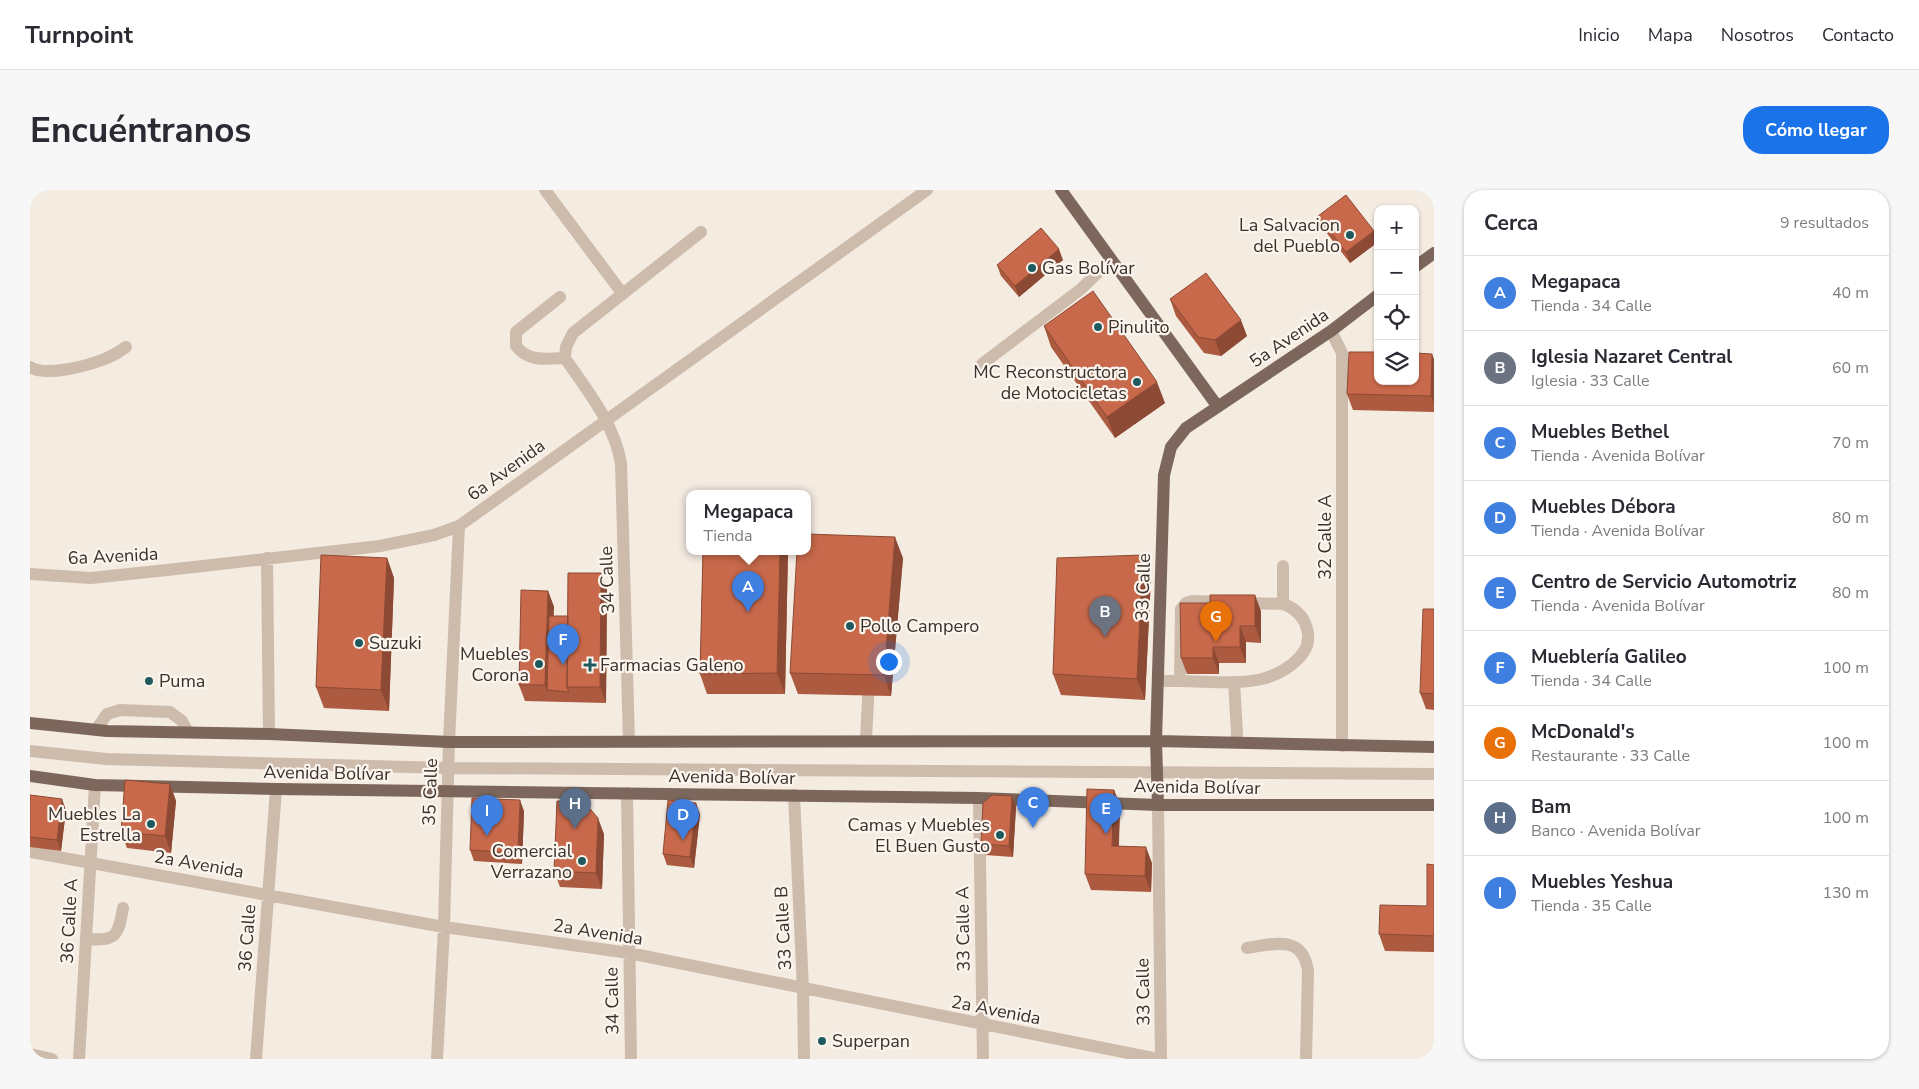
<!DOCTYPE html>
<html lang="es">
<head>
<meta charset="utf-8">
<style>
	body { margin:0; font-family:"Nunito Sans",sans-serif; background:#f7f7f7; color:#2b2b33 }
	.controls { position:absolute; right:15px; top:15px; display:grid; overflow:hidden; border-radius:10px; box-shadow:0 1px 4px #0004 }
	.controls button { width:45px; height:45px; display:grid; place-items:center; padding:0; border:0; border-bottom:1px solid #e1e1e2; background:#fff; color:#2b2b33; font:25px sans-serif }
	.you { position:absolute; left:858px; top:471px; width:18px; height:18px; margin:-12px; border:4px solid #fff; border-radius:50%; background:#1a73e8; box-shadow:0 0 0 8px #1a73e833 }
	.badge { display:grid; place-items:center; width:32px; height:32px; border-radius:50%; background:#1a73e8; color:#fff; font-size:16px; font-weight:700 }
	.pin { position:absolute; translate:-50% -41px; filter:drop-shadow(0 1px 2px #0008) }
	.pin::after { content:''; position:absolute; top:26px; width:18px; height:15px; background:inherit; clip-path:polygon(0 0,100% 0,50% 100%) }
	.popup { position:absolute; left:656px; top:300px; width:125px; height:65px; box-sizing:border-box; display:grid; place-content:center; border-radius:10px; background:#fff; filter:drop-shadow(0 1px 4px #0005); font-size:16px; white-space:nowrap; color:#7c7c81 }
	.popup b { font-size:19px; color:#2b2b33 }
	.popup::after { content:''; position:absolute; left:50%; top:100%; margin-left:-10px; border:10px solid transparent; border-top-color:#fff }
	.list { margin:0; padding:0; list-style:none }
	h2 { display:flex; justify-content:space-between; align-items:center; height:65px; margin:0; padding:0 20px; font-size:21px }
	h2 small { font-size:16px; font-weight:400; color:#7c7c81 }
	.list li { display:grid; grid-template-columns:32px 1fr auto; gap:15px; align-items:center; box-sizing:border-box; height:75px; padding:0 20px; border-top:1px solid #e1e1e2 }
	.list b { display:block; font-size:19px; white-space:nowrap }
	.list p { margin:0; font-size:16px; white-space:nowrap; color:#7c7c81 }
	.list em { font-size:16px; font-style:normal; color:#7c7c81 }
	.icon { flex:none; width:28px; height:28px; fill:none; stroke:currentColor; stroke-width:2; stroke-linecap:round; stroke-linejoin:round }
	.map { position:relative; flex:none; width:1404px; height:869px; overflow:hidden; border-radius:20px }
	header { display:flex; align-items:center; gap:30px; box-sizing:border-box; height:70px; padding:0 25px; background:#fff; border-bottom:1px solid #e1e1e2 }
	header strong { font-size:24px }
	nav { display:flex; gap:28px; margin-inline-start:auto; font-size:18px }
	.intro { display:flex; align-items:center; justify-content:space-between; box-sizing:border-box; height:120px; padding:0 30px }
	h1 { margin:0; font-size:35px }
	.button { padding:12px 22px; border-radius:20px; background:#1a73e8; color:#fff; font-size:18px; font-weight:700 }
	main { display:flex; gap:30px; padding:0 30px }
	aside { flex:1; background:#fff; border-radius:20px; box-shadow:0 1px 4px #0004 }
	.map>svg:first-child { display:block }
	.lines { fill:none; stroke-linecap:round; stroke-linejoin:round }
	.minor { stroke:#cdbbac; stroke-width:12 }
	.major { stroke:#7d675c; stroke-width:12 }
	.wall { fill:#ac5a40 }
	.shaded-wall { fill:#8c4a34 }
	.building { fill:#c8694b; stroke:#8c4a34 }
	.poi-dot { fill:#1f5a5e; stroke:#fbf5ee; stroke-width:2 }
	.labels { text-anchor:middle; stroke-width:4.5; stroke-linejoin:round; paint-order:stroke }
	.poi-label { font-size:18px; fill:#3b302b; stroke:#fbf5ee; text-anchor:start }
	.street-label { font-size:18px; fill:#3b302b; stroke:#fbf5ee }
</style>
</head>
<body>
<header>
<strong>Turnpoint</strong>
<nav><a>Inicio</a><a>Mapa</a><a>Nosotros</a><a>Contacto</a></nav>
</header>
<div class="intro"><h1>Encuéntranos</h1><a class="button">Cómo llegar</a></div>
<main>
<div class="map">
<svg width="1404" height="869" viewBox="0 0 1404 869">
	<rect width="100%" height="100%" fill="#f4ebe1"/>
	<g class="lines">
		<!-- minor -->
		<path class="minor" d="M 515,0 L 592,103
			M 530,107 L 486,142 L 486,156 C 498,172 517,169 535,168
			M 1301,141 L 1312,163 L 1312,556
			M 952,174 L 1051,99 L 1081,70
			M 0,177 C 15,187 56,176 72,170 C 81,167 89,162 96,157
			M 237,368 L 239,544
			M 0,384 L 61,388 L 137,380 L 350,356 L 404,345 L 429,336 L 897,0
			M 1253,414 L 1253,376
			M 1128,491 L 1150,491 C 1176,491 1206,495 1232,489 C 1251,484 1281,467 1278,444 C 1276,428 1267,419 1253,414 L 1162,411 L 1156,413 L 1151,419 L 1150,491
			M 1204,492 L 1207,543 L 1206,552
			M 66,540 L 77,524 L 90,520 L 140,522 L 152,531 L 158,542
			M 836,550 L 839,490
			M 599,551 L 591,273 C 584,233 558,202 535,168 L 536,157 L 543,143 L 671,42
			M 0,561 L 76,569 L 418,578 L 1404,584
			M 597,603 L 601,869
			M 764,605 L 773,799 L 774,869
			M 949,608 L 953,869
			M 1128,615 L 1131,869
			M 0,662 L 414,737 L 599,763 L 1128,869
			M 56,749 C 86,751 88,747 93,718
			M 1217,758 C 1244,754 1273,744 1278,781 L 1276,869
			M 0,864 L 22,869
			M 49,869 L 65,595
			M 226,869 L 246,599
			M 407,869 L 414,737 L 419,552 L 429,336"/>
		<!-- major -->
		<path class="major" d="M 1031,0 L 1188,217
			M 1385,77 L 1404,63
			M 0,533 L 77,541 L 239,544 L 419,552 L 1126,551 L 1404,557
			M 0,586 L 65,595 L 246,599 L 949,608 L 1128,615 L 1404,615
			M 1128,615 L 1126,551 L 1134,285 L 1141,257 L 1156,238 L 1301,141 L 1348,105"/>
	</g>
	<!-- wall -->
	<path class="wall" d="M 1288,26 L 1344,41 L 1348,52 L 1320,73 L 1292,37 Z
		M 1033,70 L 989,107 L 971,86 L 967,75 Z
		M 1140,109 L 1217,146 L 1191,166 L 1174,163 L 1146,126 Z
		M 1014,136 L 1135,213 L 1085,248 L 1021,157 Z
		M 1404,169 L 1404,222 L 1323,220 L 1317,204 Z
		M 673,361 L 758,361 L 755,504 L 677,504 L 670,484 Z
		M 357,368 L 364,388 L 359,521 L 294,518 L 286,497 Z
		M 873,368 L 861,506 L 768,504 L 760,483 Z
		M 571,383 L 577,400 L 576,513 L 495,511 L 489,495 L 518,401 L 524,417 L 523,426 L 538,426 Z
		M 1121,386 L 1115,510 L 1031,505 L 1023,484 Z
		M 1404,419 L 1404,520 L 1396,519 L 1390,503 Z
		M 1231,421 L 1231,453 L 1216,452 L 1216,473 L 1189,473 L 1189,484 L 1157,484 L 1151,468 Z
		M 140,594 L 146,611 L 141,663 L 97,658 L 91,642 Z
		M 1084,600 L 1090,616 L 1089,656 L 1122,673 L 1121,702 L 1061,700 L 1055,684 Z
		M 0,605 L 36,620 L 31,661 L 0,657 Z
		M 982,606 L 986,617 L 983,667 L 955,665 L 951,654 Z
		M 494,621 L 492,674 L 444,671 L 440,660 Z
		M 670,624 L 664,678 L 637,675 L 633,664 Z
		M 574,644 L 572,699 L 530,697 L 524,681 Z
		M 1404,675 L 1404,762 L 1355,761 L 1349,744 L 1397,716 Z"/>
	<!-- shaded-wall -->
	<path class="shaded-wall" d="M 1344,41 L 1348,52 L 1320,73 L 1316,62 Z
		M 1029,59 L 1033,70 L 989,107 L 985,96 Z
		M 1211,130 L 1217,146 L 1191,166 L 1185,150 Z
		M 1402,164 L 1404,169 L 1404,214 L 1401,206 Z
		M 1127,192 L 1135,213 L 1085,248 L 1077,227 Z
		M 865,347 L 873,368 L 861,506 L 854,485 Z
		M 750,361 L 758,361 L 755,504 L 747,483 Z
		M 1113,365 L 1121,386 L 1115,510 L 1107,489 Z
		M 357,368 L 364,388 L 359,521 L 351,500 Z
		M 571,383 L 577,400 L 576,513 L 570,497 Z
		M 518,401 L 524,417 L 521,501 L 517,500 L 515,495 Z
		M 1225,405 L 1231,421 L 1231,453 L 1225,436 Z
		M 1210,436 L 1216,452 L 1216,473 L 1210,457 Z
		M 1183,457 L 1189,473 L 1189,484 L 1183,468 Z
		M 140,594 L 146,611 L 141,663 L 135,646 Z
		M 1084,600 L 1090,616 L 1088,672 L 1082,656 Z
		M 982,606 L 986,617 L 983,667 L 979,656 Z
		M 32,609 L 36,620 L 31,661 L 27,650 Z
		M 490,610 L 494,621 L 492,674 L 488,663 Z
		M 666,613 L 670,624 L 664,678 L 660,667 Z
		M 568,628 L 574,644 L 572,699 L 566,683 Z
		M 1116,657 L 1122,673 L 1121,702 L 1115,686 Z"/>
	<!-- building -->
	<path class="building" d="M 1316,5 L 1344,41 L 1316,62 L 1288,26 Z
		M 1011,38 L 1029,59 L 985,96 L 967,75 Z
		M 1176,83 L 1211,130 L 1185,150 L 1168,147 L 1140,109 Z
		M 1063,101 L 1127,192 L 1077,227 L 1014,136 Z
		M 1319,162 L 1348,162 L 1348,191 L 1385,191 L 1385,163 L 1402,164 L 1401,206 L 1317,204 Z
		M 777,344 L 865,347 L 854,485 L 760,483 L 767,361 L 777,361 Z
		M 673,361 L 750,361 L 747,483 L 670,484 Z
		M 291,365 L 357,368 L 351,500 L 286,497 Z
		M 1113,365 L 1107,489 L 1023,484 L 1027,368 Z
		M 538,383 L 571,383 L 570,497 L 537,497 Z
		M 491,400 L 518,401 L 515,495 L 489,495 Z
		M 1180,405 L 1225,405 L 1225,436 L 1210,436 L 1210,457 L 1183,457 L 1183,468 L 1151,468 L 1150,413 L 1180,413 Z
		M 1393,419 L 1404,419 L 1404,504 L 1390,503 Z
		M 519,426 L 538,426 L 537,497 L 539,502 L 517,500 Z
		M 95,590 L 140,594 L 135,646 L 91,642 Z
		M 1057,599 L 1084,600 L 1082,656 L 1116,657 L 1115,686 L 1055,684 Z
		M 0,605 L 32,609 L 27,650 L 0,647 Z
		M 962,605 L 982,606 L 979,656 L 951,654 L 953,613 Z
		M 442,608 L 490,610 L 488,663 L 440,660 Z
		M 638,610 L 666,613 L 660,667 L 633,664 Z
		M 527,611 L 554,612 L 568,628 L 566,683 L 524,681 Z
		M 1397,674 L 1404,675 L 1404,746 L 1349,744 L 1350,715 L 1397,716 Z"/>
	<!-- markers -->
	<g class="poi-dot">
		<circle cx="1320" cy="45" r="5"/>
		<circle cx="1002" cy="78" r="5"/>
		<circle cx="1068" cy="137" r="5"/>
		<circle cx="1107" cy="192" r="5"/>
		<circle cx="820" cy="436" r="5"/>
		<circle cx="329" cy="453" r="5"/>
		<circle cx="509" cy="474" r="5"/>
		<path d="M557.5 467.5h5v5h5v5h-5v5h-5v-5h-5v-5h5z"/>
		<circle cx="119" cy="491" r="5"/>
		<circle cx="121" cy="634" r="5"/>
		<circle cx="970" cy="645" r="5"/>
		<circle cx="552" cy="671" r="5"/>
		<circle cx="792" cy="851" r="5"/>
	</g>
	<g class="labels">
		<!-- poi labels -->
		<g class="poi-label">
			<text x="1310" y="41" text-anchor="end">La Salvacion<tspan x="1310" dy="21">del Pueblo</tspan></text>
			<text x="1012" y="84">Gas Bolívar</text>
			<text x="1078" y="143">Pinulito</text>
			<text x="1097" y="188" text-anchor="end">MC Reconstructora<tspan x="1097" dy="21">de Motocicletas</tspan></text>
			<text x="830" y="442">Pollo Campero</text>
			<text x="339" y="459">Suzuki</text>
			<text x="499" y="470" text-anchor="end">Muebles<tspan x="499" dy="21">Corona</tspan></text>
			<text x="570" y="481">Farmacias Galeno</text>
			<text x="129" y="497">Puma</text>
			<text x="111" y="630" text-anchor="end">Muebles La<tspan x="111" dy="21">Estrella</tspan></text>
			<text x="960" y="641" text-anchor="end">Camas y Muebles<tspan x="960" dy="21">El Buen Gusto</tspan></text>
			<text x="542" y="667" text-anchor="end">Comercial<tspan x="542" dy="21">Verrazano</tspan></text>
			<text x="802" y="857">Superpan</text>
		</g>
		<!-- street labels -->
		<g class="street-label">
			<text transform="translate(1259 148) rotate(-34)" y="6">5a Avenida</text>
			<text transform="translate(476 280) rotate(-36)" y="6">6a Avenida</text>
			<text transform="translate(1295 347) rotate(-90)" y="6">32 Calle A</text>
			<text transform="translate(83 366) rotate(-3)" y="6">6a Avenida</text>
			<text transform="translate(577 390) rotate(-92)" y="6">34 Calle</text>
			<text transform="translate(1113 397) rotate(-88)" y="6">33 Calle</text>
			<text transform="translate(297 583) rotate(1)" y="6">Avenida Bolívar</text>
			<text transform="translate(702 587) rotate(1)" y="6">Avenida Bolívar</text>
			<text transform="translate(1167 597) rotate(1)" y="6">Avenida Bolívar</text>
			<text transform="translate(400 602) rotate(-88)" y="6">35 Calle</text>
			<text transform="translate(169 674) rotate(10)" y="6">2a Avenida</text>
			<text transform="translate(39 731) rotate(-87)" y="6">36 Calle A</text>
			<text transform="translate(753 738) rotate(-93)" y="6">33 Calle B</text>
			<text transform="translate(933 739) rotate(-91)" y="6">33 Calle A</text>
			<text transform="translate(568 742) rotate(9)" y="6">2a Avenida</text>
			<text transform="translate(217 748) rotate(-86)" y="6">36 Calle</text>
			<text transform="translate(1113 802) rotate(-91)" y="6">33 Calle</text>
			<text transform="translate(582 811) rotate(-91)" y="6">34 Calle</text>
			<text transform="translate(966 820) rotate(11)" y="6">2a Avenida</text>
		</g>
	</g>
</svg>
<div class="controls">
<button>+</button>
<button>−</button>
<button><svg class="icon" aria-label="locate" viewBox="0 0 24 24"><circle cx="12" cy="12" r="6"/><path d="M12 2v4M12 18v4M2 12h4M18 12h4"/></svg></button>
<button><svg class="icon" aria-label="layers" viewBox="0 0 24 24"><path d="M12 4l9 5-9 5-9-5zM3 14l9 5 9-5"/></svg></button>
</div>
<div class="you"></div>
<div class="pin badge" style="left:718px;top:422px;background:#3f7fe0">A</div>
<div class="popup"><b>Megapaca</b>Tienda</div>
<div class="pin badge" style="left:1075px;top:447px;background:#6b7280">B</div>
<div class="pin badge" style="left:1003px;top:638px;background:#3f7fe0">C</div>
<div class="pin badge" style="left:653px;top:650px;background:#3f7fe0">D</div>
<div class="pin badge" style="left:1076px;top:644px;background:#3f7fe0">E</div>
<div class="pin badge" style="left:533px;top:475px;background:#3f7fe0">F</div>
<div class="pin badge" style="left:1186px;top:452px;background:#e8710a">G</div>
<div class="pin badge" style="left:545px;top:639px;background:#5c6f8a">H</div>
<div class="pin badge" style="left:457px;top:646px;background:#3f7fe0">I</div>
</div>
<aside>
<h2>Cerca<small>9 resultados</small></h2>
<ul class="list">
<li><span class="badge" style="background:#3f7fe0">A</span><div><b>Megapaca</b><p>Tienda · 34 Calle</p></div><em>40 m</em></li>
<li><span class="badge" style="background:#6b7280">B</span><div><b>Iglesia Nazaret Central</b><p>Iglesia · 33 Calle</p></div><em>60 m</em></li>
<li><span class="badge" style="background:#3f7fe0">C</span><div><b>Muebles Bethel</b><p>Tienda · Avenida Bolívar</p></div><em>70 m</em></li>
<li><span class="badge" style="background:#3f7fe0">D</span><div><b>Muebles Débora</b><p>Tienda · Avenida Bolívar</p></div><em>80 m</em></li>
<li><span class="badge" style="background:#3f7fe0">E</span><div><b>Centro de Servicio Automotriz</b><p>Tienda · Avenida Bolívar</p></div><em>80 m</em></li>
<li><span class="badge" style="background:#3f7fe0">F</span><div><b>Mueblería Galileo</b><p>Tienda · 34 Calle</p></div><em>100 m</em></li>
<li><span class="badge" style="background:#e8710a">G</span><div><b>McDonald's</b><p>Restaurante · 33 Calle</p></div><em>100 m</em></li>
<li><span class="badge" style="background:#5c6f8a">H</span><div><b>Bam</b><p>Banco · Avenida Bolívar</p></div><em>100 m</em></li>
<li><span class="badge" style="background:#3f7fe0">I</span><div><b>Muebles Yeshua</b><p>Tienda · 35 Calle</p></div><em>130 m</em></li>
</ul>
</aside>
</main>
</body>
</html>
